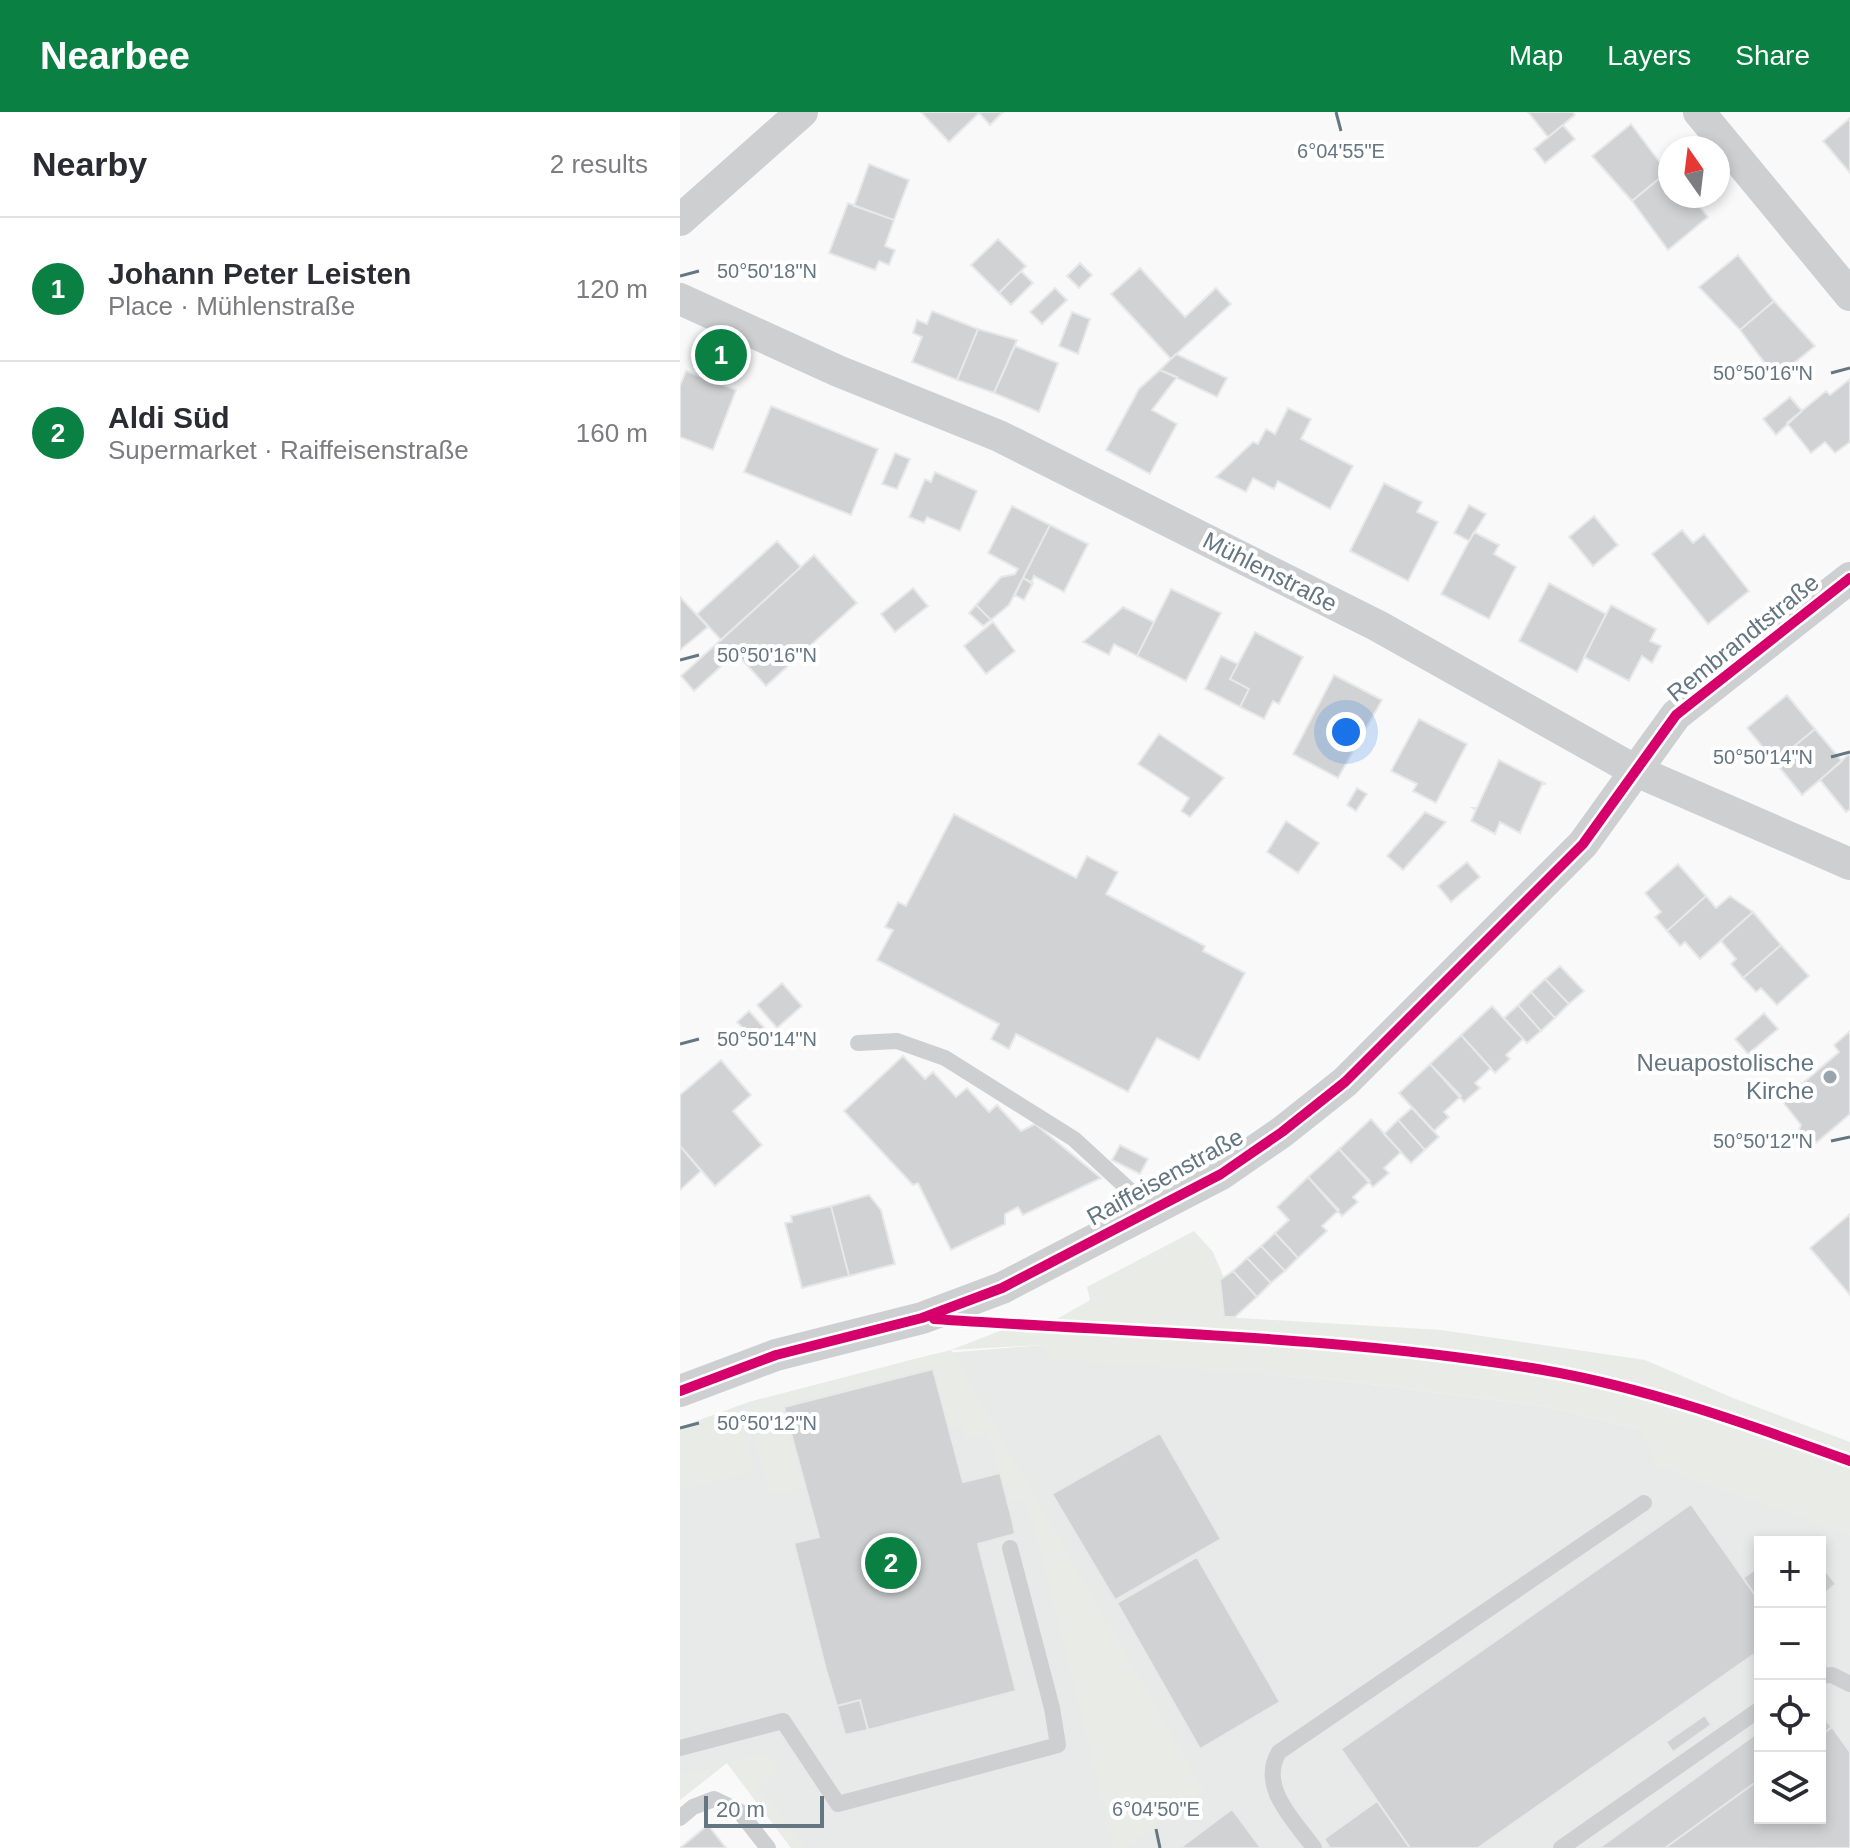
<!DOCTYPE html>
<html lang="en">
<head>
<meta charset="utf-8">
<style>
	body { margin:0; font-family:Helvetica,sans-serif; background:#f2f2f3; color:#2b2b33 }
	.controls { position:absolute; right:24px; bottom:24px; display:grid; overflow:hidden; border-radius:0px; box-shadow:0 4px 12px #0003 }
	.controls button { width:72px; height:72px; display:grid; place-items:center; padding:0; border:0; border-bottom:2px solid #e1e1e2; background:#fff; color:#2b2b33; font:40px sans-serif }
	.compass { position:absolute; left:978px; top:24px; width:72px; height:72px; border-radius:50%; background:#fff; box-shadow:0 4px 12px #0003; rotate:346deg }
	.scale { position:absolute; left:24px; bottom:20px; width:120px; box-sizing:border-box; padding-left:8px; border:4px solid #657683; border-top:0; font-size:22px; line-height:28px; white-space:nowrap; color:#657683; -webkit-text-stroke:6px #fff; paint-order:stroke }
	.you { position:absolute; left:666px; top:620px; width:28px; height:28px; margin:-20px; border:6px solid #fff; border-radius:50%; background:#1a73e8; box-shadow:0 0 0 12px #1a73e833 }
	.badge { display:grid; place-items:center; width:52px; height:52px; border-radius:50%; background:#0b8043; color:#fff; font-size:26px; font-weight:700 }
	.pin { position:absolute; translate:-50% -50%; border:4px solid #fff; box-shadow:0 2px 8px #0006 }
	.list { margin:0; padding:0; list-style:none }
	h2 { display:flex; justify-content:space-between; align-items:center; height:104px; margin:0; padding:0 32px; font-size:34px }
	h2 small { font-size:26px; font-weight:400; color:#7c7c81 }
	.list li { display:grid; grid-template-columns:52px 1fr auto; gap:24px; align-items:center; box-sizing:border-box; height:144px; padding:0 32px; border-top:2px solid #e1e1e2 }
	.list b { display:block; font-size:30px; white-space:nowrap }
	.list p { margin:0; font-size:26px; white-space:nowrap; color:#7c7c81 }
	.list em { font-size:26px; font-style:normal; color:#7c7c81 }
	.icon { flex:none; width:44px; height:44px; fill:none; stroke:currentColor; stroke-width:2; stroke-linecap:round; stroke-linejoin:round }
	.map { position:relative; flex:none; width:1170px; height:1736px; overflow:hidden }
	header { display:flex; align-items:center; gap:48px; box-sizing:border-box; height:112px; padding:0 40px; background:#0b8043; color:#fff }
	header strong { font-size:38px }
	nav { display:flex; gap:44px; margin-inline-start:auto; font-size:28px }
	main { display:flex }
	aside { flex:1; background:#fff }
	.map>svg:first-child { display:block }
	.built { fill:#e8e9e9; fill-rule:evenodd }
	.green { fill:#e8ebe6 }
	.building { fill:#d0d2d3; stroke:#e8e8e8; stroke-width:2 }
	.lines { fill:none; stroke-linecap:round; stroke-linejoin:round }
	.service { stroke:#cecfd0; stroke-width:16 }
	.minor { stroke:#cecfd0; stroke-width:32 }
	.cycleway-casing { stroke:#fff; stroke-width:15 }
	.cycleway { stroke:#d6006c; stroke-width:10 }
	.ticks { fill:none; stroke:#657683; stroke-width:3 }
	.poi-dot { fill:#99a4ac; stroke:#fff; stroke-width:3 }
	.labels { text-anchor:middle; stroke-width:8; stroke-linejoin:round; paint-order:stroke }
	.street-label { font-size:24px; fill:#657683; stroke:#fff }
	.poi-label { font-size:24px; fill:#657683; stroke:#fff; text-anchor:end }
	.ticks-label { font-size:20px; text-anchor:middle; fill:#657683; stroke:#fff; stroke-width:8; stroke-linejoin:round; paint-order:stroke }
</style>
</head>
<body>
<header>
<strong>Nearbee</strong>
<nav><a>Map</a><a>Layers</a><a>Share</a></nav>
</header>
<main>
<aside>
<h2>Nearby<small>2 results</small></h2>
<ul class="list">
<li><span class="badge">1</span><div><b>Johann Peter Leisten</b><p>Place · Mühlenstraße</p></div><em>120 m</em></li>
<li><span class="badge">2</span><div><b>Aldi Süd</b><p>Supermarket · Raiffeisenstraße</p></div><em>160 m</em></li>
</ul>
</aside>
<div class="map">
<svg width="1170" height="1736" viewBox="0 0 1170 1736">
	<rect width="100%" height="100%" fill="#f9f9f9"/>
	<!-- built -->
	<path class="built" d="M 363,1233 L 516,1257 L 660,1268 L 868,1295 L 962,1318 L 1083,1390 L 1170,1423 L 1170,1736 L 111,1736 L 47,1651 L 0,1688 L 0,1315 L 69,1290 L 254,1242 ZM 1080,1430 L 1140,1430 L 1140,1706 L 1080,1706 Z"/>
	<!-- green -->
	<path class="green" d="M 514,1119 L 533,1140 L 545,1168 L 540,1169 L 544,1205 L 761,1218 L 965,1248 L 1053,1286 L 1170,1330 L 1170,1423 L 975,1354 L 962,1318 L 868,1295 L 660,1268 L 368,1247 L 362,1233 L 271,1238 L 524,1678 L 447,1736 L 434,1736 L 354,1414 L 344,1388 L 327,1391 L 308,1321 L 286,1327 L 283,1313 L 269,1316 L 253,1257 L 105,1295 L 126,1375 L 91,1383 L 66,1299 L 69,1290 L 271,1238 L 353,1206 L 377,1207 L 410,1188 L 407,1175 Z
		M 58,1295 L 74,1359 L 0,1379 L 0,1315 Z
		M 76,1644 L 87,1644 L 101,1657 L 80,1675 L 125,1736 L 112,1736 L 47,1651 Z
		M 41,1653 L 0,1688 L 0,1663 Z"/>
	<!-- building -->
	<path class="building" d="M 241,0 L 323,0 L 310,13 L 299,1 L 269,30 Z
		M 848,0 L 893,0 L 895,3 L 868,25 Z
		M 1170,6 L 1170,61 L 1143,29 Z
		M 951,12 L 987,60 L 952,89 L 912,44 Z
		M 883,13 L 895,27 L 865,51 L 854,37 Z
		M 189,52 L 229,68 L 214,108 L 174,94 Z
		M 987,60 L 990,84 L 1011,84 L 1028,105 L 988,138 L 952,89 Z
		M 168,91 L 214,108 L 205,134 L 215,138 L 209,153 L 199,149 L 195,158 L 149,141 Z
		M 318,127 L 346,154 L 319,181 L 291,153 Z
		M 1058,143 L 1094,189 L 1060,218 L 1019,175 Z
		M 400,151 L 412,163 L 399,176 L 387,164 Z
		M 460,156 L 505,205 L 536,176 L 551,192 L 491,247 L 431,182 Z
		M 341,159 L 353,171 L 331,193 L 319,181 Z
		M 375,176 L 387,188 L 362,212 L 350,200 Z
		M 1094,189 L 1135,234 L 1096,266 L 1060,218 Z
		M 252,199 L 298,217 L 277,268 L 232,250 L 242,225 L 233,221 L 237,208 L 247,212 Z
		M 392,200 L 410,207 L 398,242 L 379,234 Z
		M 298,217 L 337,228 L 314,281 L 277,268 Z
		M 335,234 L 378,251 L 359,300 L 314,281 Z
		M 496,242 L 547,266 L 537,285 L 480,258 Z
		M 480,258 L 497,265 L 472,298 L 497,312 L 470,362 L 426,338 L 459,277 Z
		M 6,259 L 56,278 L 33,338 L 0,325 L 0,274 Z
		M 1170,267 L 1170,330 L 1155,341 L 1145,330 L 1131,341 L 1107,311 L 1146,279 L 1150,283 Z
		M 1110,285 L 1122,299 L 1096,323 L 1083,307 Z
		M 91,294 L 198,337 L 171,403 L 64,360 Z
		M 608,296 L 631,307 L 621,327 L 673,354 L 650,397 L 598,369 L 594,377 L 573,366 L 566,380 L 536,365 L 573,330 L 578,332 L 586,317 L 595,322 Z
		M 215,341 L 230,347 L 217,377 L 202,372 Z
		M 255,360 L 297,379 L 280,419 L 247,405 L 244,411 L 229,405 L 245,367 L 251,370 Z
		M 704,371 L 742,390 L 737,400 L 758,410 L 728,469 L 670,439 Z
		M 789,393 L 806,402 L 789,429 L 774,421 Z
		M 332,394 L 370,413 L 329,493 L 311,508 L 296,493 L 321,465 L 335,462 L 338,457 L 308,441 Z
		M 914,404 L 938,433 L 913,454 L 889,425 Z
		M 370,413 L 408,432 L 384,480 L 354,464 L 351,471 L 343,466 Z
		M 1002,418 L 1013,431 L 1024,422 L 1069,479 L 1028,512 L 972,442 Z
		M 794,420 L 819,433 L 814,442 L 836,455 L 809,507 L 761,482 Z
		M 97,429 L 121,455 L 41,528 L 17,502 Z
		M 134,443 L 177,491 L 86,574 L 56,541 L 14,579 L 1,564 Z
		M 343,466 L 353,471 L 344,488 L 335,483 Z
		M 869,471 L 926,502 L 897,560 L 839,529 Z
		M 233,476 L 248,494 L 215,520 L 201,502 Z
		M 491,477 L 541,501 L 506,569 L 457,544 Z
		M 0,485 L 28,515 L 0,538 Z
		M 296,493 L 311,508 L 303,514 L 289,501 Z
		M 931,493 L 976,517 L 970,529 L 981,534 L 972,551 L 962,544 L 949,569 L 904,545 Z
		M 443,495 L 474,510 L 457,544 L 434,532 L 429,543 L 403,530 Z
		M 313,510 L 335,539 L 306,562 L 284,534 Z
		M 575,520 L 623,545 L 599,592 L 593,589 L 584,607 L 560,595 L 569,577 L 550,567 Z
		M 541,544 L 558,552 L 550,567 L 569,577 L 560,595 L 525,577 Z
		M 654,563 L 702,588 L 658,666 L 613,642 Z
		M 1107,583 L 1135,617 L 1095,650 L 1067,616 Z
		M 739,607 L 787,632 L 756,691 L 733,679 L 737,672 L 711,659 Z
		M 1135,617 L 1162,649 L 1122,683 L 1095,650 Z
		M 479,622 L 544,666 L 510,705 L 501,699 L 509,686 L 458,652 Z
		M 1170,641 L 1170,697 L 1166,700 L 1140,668 Z
		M 819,648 L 866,672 L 862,672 L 840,721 L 820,710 L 815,722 L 791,709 L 796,698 L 793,696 L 797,696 Z
		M 677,676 L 687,682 L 676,699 L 667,693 Z
		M 745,700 L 766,710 L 723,758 L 707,744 Z
		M 274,702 L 396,766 L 407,744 L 438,760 L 426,782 L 525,834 L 523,839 L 565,861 L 519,948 L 477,926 L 448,980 L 336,922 L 329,937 L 311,927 L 319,912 L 197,848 L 213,818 L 205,815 L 218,790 L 226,794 Z
		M 606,709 L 639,731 L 618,761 L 587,740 Z
		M 787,750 L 800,765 L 771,790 L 758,774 Z
		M 998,752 L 1026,784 L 987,819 L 975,805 L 981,800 L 965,781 Z
		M 1026,784 L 1036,796 L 1050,784 L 1073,800 L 1020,847 L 1005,830 L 1000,834 L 987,819 Z
		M 1073,800 L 1101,833 L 1063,866 L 1051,852 L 1056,847 L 1041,829 Z
		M 1101,833 L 1129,864 L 1097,893 L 1081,876 L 1076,880 L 1063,866 Z
		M 880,854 L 904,879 L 889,892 L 865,867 Z
		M 865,867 L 889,892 L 875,906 L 851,880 Z
		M 102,871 L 122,894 L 97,916 L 77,893 Z
		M 851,880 L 875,906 L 861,919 L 838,893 Z
		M 838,893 L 861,919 L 847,931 L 824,906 Z
		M 812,894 L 843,927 L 826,943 L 830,947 L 815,961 L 781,923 Z
		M 69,899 L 90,922 L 78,933 L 57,910 Z
		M 1084,901 L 1098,917 L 1068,942 L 1055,927 Z
		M 1170,919 L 1170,1002 L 1136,1031 L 1127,1020 L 1123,1023 L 1119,1018 L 1121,1013 L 1102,989 L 1159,940 L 1154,933 Z
		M 781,923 L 811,956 L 795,971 L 800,976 L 784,990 L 750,952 Z
		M 223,944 L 245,967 L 253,960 L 276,985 L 287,976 L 309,1000 L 317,993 L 341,1019 L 355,1012 L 421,1066 L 343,1103 L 338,1095 L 325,1102 L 325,1112 L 271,1138 L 238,1071 L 233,1073 L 164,999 Z
		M 41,948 L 71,983 L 53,999 L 82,1033 L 35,1074 L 0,1034 L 0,983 Z
		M 750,952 L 781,984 L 764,1000 L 769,1005 L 754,1019 L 719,981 Z
		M 732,996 L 759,1025 L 745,1038 L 718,1008 Z
		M 691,1007 L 721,1040 L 704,1056 L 709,1061 L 693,1075 L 659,1037 Z
		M 718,1008 L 745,1038 L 731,1051 L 704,1022 Z
		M 440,1033 L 468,1047 L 460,1062 L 432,1048 Z
		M 0,1034 L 21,1059 L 0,1078 Z
		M 659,1037 L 690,1069 L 673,1085 L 678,1090 L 662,1104 L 628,1065 Z
		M 628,1065 L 659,1098 L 642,1114 L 647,1119 L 618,1146 L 595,1121 L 609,1108 L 597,1095 Z
		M 189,1083 L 201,1098 L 215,1152 L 169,1164 L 151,1094 Z
		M 151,1094 L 169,1164 L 122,1176 L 105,1111 L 112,1110 L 111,1104 Z
		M 1170,1102 L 1170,1183 L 1130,1136 Z
		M 595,1121 L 618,1146 L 605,1159 L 581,1134 Z
		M 581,1134 L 605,1159 L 591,1171 L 567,1146 Z
		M 567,1146 L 591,1171 L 577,1185 L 553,1159 Z
		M 553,1159 L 577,1185 L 555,1205 L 544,1205 L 540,1168 Z
		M 253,1257 L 283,1370 L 320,1361 L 333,1411 L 335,1422 L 298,1432 L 336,1579 L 188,1618 L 180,1588 L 157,1594 L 146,1558 L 114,1431 L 139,1425 L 104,1295 Z
		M 480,1321 L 541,1427 L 435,1488 L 372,1382 Z
		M 1011,1392 L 1080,1490 L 1080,1538 L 798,1736 L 730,1736 L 661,1637 Z
		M 517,1445 L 600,1590 L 520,1637 L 437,1491 Z
		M 1140,1452 L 1156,1472 L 1140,1485 Z
		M 1080,1454 L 1080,1490 L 1063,1466 Z
		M 180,1588 L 188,1618 L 165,1623 L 157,1594 Z
		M 1140,1601 L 1152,1615 L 1140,1624 Z
		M 1025,1603 L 1031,1613 L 993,1640 L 986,1630 Z
		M 1152,1615 L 1170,1640 L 1170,1736 L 985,1736 L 1080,1667 L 1080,1706 L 1140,1706 L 1140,1624 Z
		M 1080,1619 L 1080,1667 L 985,1736 L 919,1736 Z
		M 697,1689 L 730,1736 L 650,1736 L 644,1727 Z
		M 552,1697 L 581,1736 L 500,1736 Z
		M 28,1713 L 46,1736 L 0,1736 Z"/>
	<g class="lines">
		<!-- service -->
		<path class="service" d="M 178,931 L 217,929 L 265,946 L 394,1027 L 471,1098
			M 1140,1564 L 1152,1563 L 1170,1572
			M 0,1636 L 103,1609 L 158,1692 L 378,1633 L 372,1596 L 330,1436
			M 0,1706 L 13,1695 L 34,1687 L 59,1699 L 88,1736
			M 634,1736 C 614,1708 578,1675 599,1640 L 964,1391
			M 881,1736 L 1080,1597"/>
		<!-- minor -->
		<path class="minor" d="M 1019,0 L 1170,183
			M 0,108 L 122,0
			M 0,187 L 158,259 L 319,324 L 698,514 L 954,658 L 1170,752
			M 0,1279 L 96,1243 L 242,1206 L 322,1176 L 541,1062 L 602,1020 L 665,970 L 903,732 L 996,603 L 1170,466"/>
		<!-- cycleway casing -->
		<g class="cycleway-casing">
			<path id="cycleway" d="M 254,1207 C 456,1221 663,1224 863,1258 C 968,1276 1070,1313 1170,1349
				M 0,1279 L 96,1243 L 242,1206 L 322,1176 L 541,1062 L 602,1020 L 665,970 L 903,732 L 996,603 L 1170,466"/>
		</g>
		<!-- cycleway -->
		<use href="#cycleway" class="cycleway"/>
	</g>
	<!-- ticks -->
	<path class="ticks" d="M 656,0 L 661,19M 0,164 L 19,159M 1151,261 L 1170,256M 0,548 L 19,543M 1151,645 L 1170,640M 0,932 L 19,927M 1151,1029 L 1170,1025M 0,1316 L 19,1311M 476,1717 L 480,1736"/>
	<!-- markers -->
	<circle class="poi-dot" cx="1150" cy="965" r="8"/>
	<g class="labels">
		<!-- street labels -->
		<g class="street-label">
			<text transform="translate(590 460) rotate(27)" y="8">Mühlenstraße</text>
			<text transform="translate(1063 526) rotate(-39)" y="8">Rembrandtstraße</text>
			<text transform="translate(485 1065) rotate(-29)" y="8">Raiffeisenstraße</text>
		</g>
		<!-- poi labels -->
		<g class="poi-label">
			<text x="1134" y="959">Neuapostolische<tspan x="1134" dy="28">Kirche</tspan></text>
		</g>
	</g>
	<g class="ticks-label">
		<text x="661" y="46">6°04'55"E</text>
		<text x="87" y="166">50°50'18"N</text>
		<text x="1083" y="268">50°50'16"N</text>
		<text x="87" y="550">50°50'16"N</text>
		<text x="1083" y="652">50°50'14"N</text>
		<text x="87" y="934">50°50'14"N</text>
		<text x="1083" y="1036">50°50'12"N</text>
		<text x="87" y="1318">50°50'12"N</text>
		<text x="476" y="1704">6°04'50"E</text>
	</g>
</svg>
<div class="controls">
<button>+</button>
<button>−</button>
<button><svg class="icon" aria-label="locate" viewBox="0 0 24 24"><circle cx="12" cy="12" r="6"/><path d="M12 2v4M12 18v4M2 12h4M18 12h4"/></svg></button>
<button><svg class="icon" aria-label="layers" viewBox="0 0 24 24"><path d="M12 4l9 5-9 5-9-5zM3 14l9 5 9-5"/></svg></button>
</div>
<svg class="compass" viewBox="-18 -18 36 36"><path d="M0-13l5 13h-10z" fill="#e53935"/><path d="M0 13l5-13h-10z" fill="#7c7c81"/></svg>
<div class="scale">20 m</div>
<div class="you"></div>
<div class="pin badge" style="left:41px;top:243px">1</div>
<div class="pin badge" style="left:211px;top:1451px">2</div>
</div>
</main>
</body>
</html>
